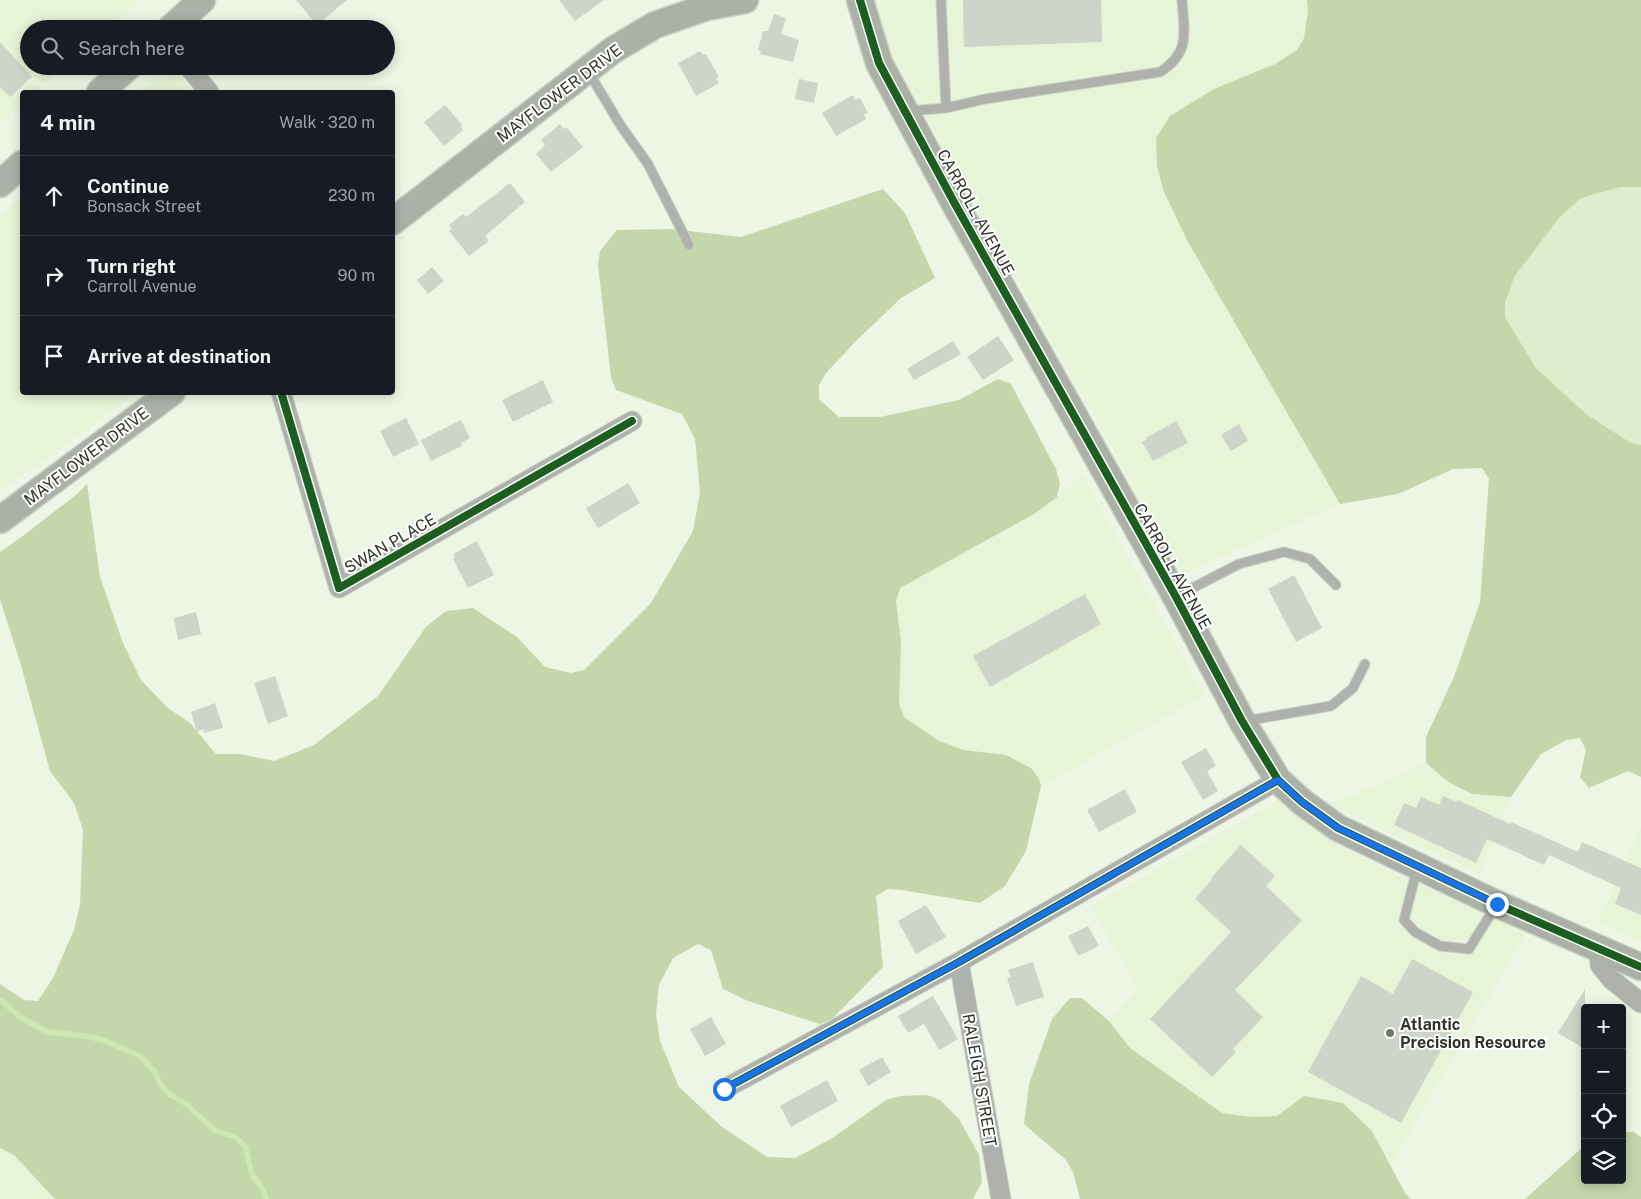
<!DOCTYPE html>
<html lang="en">
<head>
<meta charset="utf-8">
<style>
	body { margin:0; font-family:"Public Sans",sans-serif; background:#242831; color:#f1f3f6 }
	.controls { position:absolute; right:15px; bottom:15px; display:grid; overflow:hidden; border-radius:5px; box-shadow:0 2px 12px #0003 }
	.controls button { width:45px; height:45px; display:grid; place-items:center; padding:0; border:0; border-bottom:1px solid #363941; background:#171b24; color:#f1f3f6; font:25px sans-serif }
	.stop { position:absolute; width:15px; height:15px; margin:-11px; border:4px solid #1a73e8; border-radius:50%; background:#fff }
	.stop.end { background:#1a73e8; border-color:#fff; box-shadow:0 1px 5px #0008 }
	.list { margin:0; padding:0; list-style:none }
	h2 { display:flex; justify-content:space-between; align-items:center; height:65px; margin:0; padding:0 20px; font-size:21px }
	h2 small { font-size:16px; font-weight:400; color:#9ea1a6 }
	.list li { display:grid; grid-template-columns:32px 1fr auto; gap:15px; align-items:center; box-sizing:border-box; height:80px; padding:0 20px; border-top:1px solid #363941 }
	.list b { display:block; font-size:19px; white-space:nowrap }
	.list p { margin:0; font-size:16px; white-space:nowrap; color:#9ea1a6 }
	.list em { font-size:16px; font-style:normal; color:#9ea1a6 }
	.icon { flex:none; width:28px; height:28px; fill:none; stroke:currentColor; stroke-width:2; stroke-linecap:round; stroke-linejoin:round }
	.map { position:relative; flex:none; width:1641px; height:1199px; overflow:hidden }
	.search { position:absolute; background:#171b24; box-shadow:0 2px 12px #0003; left:20px; top:20px; width:375px; height:55px; display:flex; align-items:center; gap:12px; box-sizing:border-box; padding:0 18px; border-radius:28px; color:#9ea1a6; font-size:19px }
	.panel { position:absolute; background:#171b24; box-shadow:0 2px 12px #0003; left:20px; top:90px; width:375px; height:305px; border-radius:5px }
	.map>svg:first-child { display:block }
	.built { fill:#e6f4d7 }
	.green { fill:#deedcc }
	.forest { fill:#c3d7aa }
	.lines { fill:none; stroke-linecap:round; stroke-linejoin:round }
	.stream { stroke:#cfe7b1; stroke-width:5.5 }
	.building { fill:#ced4c7 }
	.lane-casing { stroke:#cad1c4; stroke-width:11 }
	.street-casing { stroke:#cad1c4; stroke-width:21 }
	.secondary-casing { stroke:#cad1c4; stroke-width:29 }
	.lane { stroke:#afb2ac; stroke-width:9 }
	.street { stroke:#afb2ac; stroke-width:19 }
	.secondary { stroke:#acb1a8; stroke-width:26 }
	.cycleway-casing { stroke:#fff; stroke-width:11 }
	.cycleway { stroke:#1b5e20; stroke-width:8 }
	.route { stroke:#1a73e8; stroke-width:6 }
	.poi-dot { fill:#707769; stroke:#fff; stroke-width:2 }
	.labels { text-anchor:middle; stroke-width:4; stroke-linejoin:round; paint-order:stroke }
	.street-label { font-size:16px; fill:#2d3327; stroke:#fff }
	.poi-label { font-size:16px; font-weight:bold; fill:#2d3327; stroke:#fff; text-anchor:start }
</style>
</head>
<body>
<div class="map">
<svg width="1641" height="1199" viewBox="0 0 1641 1199">
	<rect width="100%" height="100%" fill="#edf6e4"/>
	<!-- built -->
	<path class="built" d="M 0,0 L 141,0 L 108,29 L 29,29 L 29,66 L 66,66 L 36,92 L 22,92 L 22,104 L 0,124 Z
		M 880,0 L 1307,0 L 1308,11 L 1304,38 L 1297,50 L 1275,64 L 1214,89 L 1164,192 L 1188,242 L 1340,504 L 1183,574 L 958,175 L 879,31 Z
		M 179,75 L 193,92 L 138,92 L 157,76 Z
		M 22,195 L 22,392 L 137,393 L 0,492 L 0,217 Z
		M 1082,474 L 1204,696 L 1041,786 L 1039,779 L 1006,755 L 964,750 L 939,741 L 904,717 L 899,704 L 901,642 L 896,601 L 900,588 L 1034,514 L 1057,497 Z
		M 1426,763 L 1447,781 L 1472,794 L 1511,797 L 1480,873 L 1421,848 L 1328,803 L 1337,802 Z
		M 1283,798 L 1327,836 L 1351,852 L 1391,872 L 1528,930 L 1390,1166 L 1372,1131 L 1304,1096 L 1277,1116 L 1250,1117 L 1222,1113 L 1130,1048 L 1109,1021 L 1138,987 L 1090,906 Z
		M 1641,829 L 1641,941 L 1597,923 Z
		M 0,1148 L 14,1155 L 56,1199 L 0,1199 Z"/>
	<!-- green -->
	<path class="green" d="M 1622,187 L 1641,187 L 1641,445 L 1631,443 L 1586,414 L 1536,368 L 1505,317 L 1505,302 L 1515,276 L 1559,218 L 1580,199 L 1594,194 Z"/>
	<!-- forest -->
	<path class="forest" d="M 1307,0 L 1641,0 L 1641,187 L 1622,187 L 1594,194 L 1580,199 L 1559,218 L 1515,276 L 1505,302 L 1505,317 L 1536,368 L 1586,414 L 1631,443 L 1641,445 L 1641,777 L 1628,771 L 1589,788 L 1580,777 L 1586,750 L 1580,738 L 1566,740 L 1541,754 L 1511,797 L 1472,794 L 1447,781 L 1426,763 L 1426,737 L 1454,677 L 1480,602 L 1489,479 L 1482,468 L 1453,469 L 1398,494 L 1340,504 L 1188,242 L 1164,192 L 1157,166 L 1156,138 L 1170,116 L 1214,89 L 1275,64 L 1297,50 L 1304,38 L 1308,11 Z
		M 883,189 L 905,213 L 935,278 L 901,298 L 856,341 L 826,373 L 819,385 L 819,399 L 839,417 L 880,417 L 959,400 L 998,379 L 1011,384 L 1056,469 L 1060,483 L 1057,497 L 1034,514 L 900,588 L 896,601 L 901,642 L 899,704 L 904,717 L 939,741 L 964,750 L 1006,755 L 1031,768 L 1039,779 L 1041,786 L 1026,851 L 1005,886 L 980,903 L 902,890 L 888,889 L 876,896 L 883,967 L 833,1018 L 820,1024 L 748,1001 L 723,989 L 711,950 L 698,944 L 673,958 L 659,985 L 656,1014 L 660,1041 L 679,1087 L 722,1127 L 767,1157 L 795,1158 L 831,1139 L 886,1100 L 900,1096 L 927,1095 L 940,1100 L 959,1119 L 979,1155 L 982,1182 L 973,1199 L 56,1199 L 53,1197 L 14,1155 L 0,1148 L 0,984 L 24,1000 L 38,1001 L 53,978 L 74,930 L 80,904 L 83,830 L 74,803 L 50,771 L 20,662 L 0,599 L 0,552 L 20,538 L 76,495 L 87,484 L 100,577 L 123,643 L 141,680 L 168,708 L 190,723 L 216,754 L 240,754 L 274,761 L 314,745 L 378,696 L 426,627 L 446,611 L 473,608 L 517,637 L 545,667 L 571,673 L 584,670 L 651,603 L 693,531 L 700,492 L 695,439 L 682,414 L 616,390 L 611,377 L 598,265 L 600,251 L 617,230 L 672,229 L 741,237 Z
		M 1070,998 L 1082,998 L 1109,1021 L 1130,1048 L 1222,1113 L 1250,1117 L 1277,1116 L 1304,1096 L 1343,1103 L 1372,1131 L 1405,1193 L 1411,1199 L 1080,1199 L 1073,1172 L 1066,1160 L 1024,1124 L 1029,1084 L 1052,1019 Z
		M 1622,1132 L 1634,1132 L 1641,1137 L 1641,1199 L 1525,1199 L 1585,1145 L 1585,1180 L 1622,1180 Z"/>
	<g class="lines">
		<!-- stream -->
		<path class="stream" d="M 0,1000 L 19,1016 L 47,1032 L 86,1036 L 106,1041 L 140,1056 L 154,1071 L 161,1085 L 169,1094 L 186,1104 L 214,1130 L 235,1137 L 245,1146 L 252,1174 L 262,1188 L 266,1199"/>
	</g>
	<!-- building -->
	<path class="building" d="M 296,0 L 347,0 L 317,25 Z
		M 559,0 L 604,0 L 575,21 Z
		M 963,0 L 1101,0 L 1102,42 L 964,47 Z
		M 774,14 L 786,18 L 781,34 L 799,40 L 793,62 L 760,54 L 761,51 L 758,50 L 763,31 L 768,31 Z
		M 0,42 L 32,77 L 10,97 L 0,87 Z
		M 700,51 L 703,55 L 706,54 L 719,77 L 716,78 L 719,83 L 696,96 L 678,63 Z
		M 799,79 L 818,83 L 814,103 L 795,99 Z
		M 853,95 L 855,100 L 860,98 L 868,113 L 864,115 L 866,119 L 836,136 L 822,113 Z
		M 445,105 L 462,125 L 461,126 L 463,130 L 444,146 L 424,122 Z
		M 560,124 L 564,129 L 566,127 L 583,147 L 551,172 L 536,154 L 545,145 L 541,140 Z
		M 510,183 L 525,202 L 485,236 L 489,241 L 469,256 L 449,231 L 452,229 L 449,225 L 463,214 L 466,217 Z
		M 432,267 L 444,281 L 428,294 L 417,280 Z
		M 998,336 L 1014,360 L 983,380 L 967,357 Z
		M 953,341 L 961,354 L 914,380 L 907,369 Z
		M 543,380 L 553,402 L 513,422 L 502,400 Z
		M 406,418 L 419,444 L 393,457 L 380,431 Z
		M 461,420 L 470,438 L 461,443 L 462,446 L 431,461 L 421,440 Z
		M 1176,421 L 1188,443 L 1153,461 L 1142,442 L 1147,439 L 1146,438 Z
		M 1239,424 L 1248,441 L 1231,451 L 1221,435 Z
		M 628,483 L 640,503 L 598,528 L 586,508 Z
		M 477,541 L 494,575 L 468,588 L 453,559 L 455,558 L 453,554 Z
		M 1294,575 L 1322,628 L 1296,642 L 1268,589 Z
		M 1085,594 L 1101,624 L 990,687 L 973,656 Z
		M 196,612 L 201,634 L 178,640 L 174,618 Z
		M 275,676 L 288,716 L 268,724 L 254,683 Z
		M 215,703 L 223,728 L 204,733 L 203,729 L 197,732 L 191,712 Z
		M 1206,748 L 1216,766 L 1207,771 L 1218,791 L 1203,800 L 1181,762 Z
		M 1125,789 L 1137,812 L 1099,832 L 1087,810 Z
		M 1443,796 L 1457,802 L 1458,800 L 1510,824 L 1511,822 L 1578,852 L 1582,842 L 1641,868 L 1641,915 L 1615,904 L 1621,888 L 1549,855 L 1544,865 L 1487,839 L 1476,863 L 1394,825 L 1404,803 L 1416,808 L 1421,797 L 1439,805 Z
		M 1241,845 L 1275,876 L 1266,886 L 1302,920 L 1235,990 L 1263,1017 L 1233,1049 L 1236,1052 L 1212,1077 L 1150,1019 L 1231,932 L 1195,899 L 1212,879 L 1211,878 Z
		M 926,905 L 946,937 L 916,954 L 898,921 Z
		M 1088,926 L 1099,946 L 1078,956 L 1068,936 Z
		M 1412,959 L 1473,992 L 1401,1123 L 1308,1072 L 1361,976 L 1393,994 Z
		M 1033,962 L 1044,997 L 1016,1006 L 1007,978 L 1011,977 L 1008,970 Z
		M 1585,989 L 1585,1049 L 1558,1033 Z
		M 933,996 L 958,1039 L 939,1050 L 924,1024 L 908,1033 L 898,1016 Z
		M 711,1017 L 726,1044 L 705,1056 L 690,1029 Z
		M 882,1057 L 891,1072 L 868,1086 L 859,1070 Z
		M 827,1080 L 838,1101 L 791,1127 L 780,1106 Z"/>
	<g class="lines">
		<!-- lane casing -->
		<g class="lane-casing">
			<path id="lane" d="M 589,73 L 621,126 L 648,164 L 689,245
				M 946,108 L 985,99 L 1160,72 C 1191,52 1184,32 1182,0
				M 909,111 L 946,108 L 941,0
				M 1177,596 L 1239,564 L 1284,552 L 1310,559 L 1336,585
				M 1245,721 L 1331,706 L 1353,688 L 1365,664
				M 1417,869 L 1404,920 L 1415,932 L 1440,946 L 1469,949 L 1495,907"/>
		</g>
		<!-- street casing -->
		<g class="street-casing">
			<path id="street" d="M 188,66 L 209,92
				M 281,392 L 339,588 L 632,421
				M 1599,950 L 1600,965 L 1611,979 L 1641,1003
				M 959,962 L 1001,1199
				M 724,1089 L 959,962 L 1278,780"/>
		</g>
		<!-- secondary casing -->
		<g class="secondary-casing">
			<path id="secondary" d="M 860,0 L 879,63 L 955,204 L 1176,597 L 1242,721 L 1278,780 L 1302,802 L 1338,828 L 1497,904 L 1641,967
				M 170,29 L 202,0
				M 100,92 L 129,66
				M 0,184 L 22,164
				M 392,222 L 613,50 L 655,25 L 707,7 L 745,0
				M 0,520 L 172,392"/>
		</g>
		<!-- lane -->
		<use href="#lane" class="lane"/>
		<!-- street -->
		<use href="#street" class="street"/>
		<!-- secondary -->
		<use href="#secondary" class="secondary"/>
		<!-- cycleway casing -->
		<g class="cycleway-casing">
			<path id="cycleway" d="M 860,0 L 879,63 L 955,204 L 1176,597 L 1242,721 L 1278,780 L 1302,802 L 1338,828 L 1497,904 L 1641,967
				M 281,392 L 339,588 L 632,421
				M 724,1089 L 959,962 L 1278,780"/>
		</g>
		<!-- cycleway -->
		<use href="#cycleway" class="cycleway"/>
	</g>
	<g class="lines">
		<!-- route -->
		<path class="route" d="M 724,1089 L 959,962 L 1278,780 L 1302,802 L 1338,828 L 1497,904"/>
	</g>
	<!-- markers -->
	<circle class="poi-dot" cx="1390" cy="1033" r="5"/>
	<g class="labels">
		<!-- street labels -->
		<g class="street-label">
			<text transform="translate(559 93) rotate(-37)" y="6">MAYFLOWER DRIVE</text>
			<text transform="translate(976 212) rotate(61)" y="6">CARROLL AVENUE</text>
			<text transform="translate(86 456) rotate(-37)" y="6">MAYFLOWER DRIVE</text>
			<text transform="translate(390 543) rotate(-30)" y="6">SWAN PLACE</text>
			<text transform="translate(1173 566) rotate(61)" y="6">CARROLL AVENUE</text>
			<text transform="translate(980 1080) rotate(80)" y="6">RALEIGH STREET</text>
		</g>
		<!-- poi labels -->
		<g class="poi-label">
			<text x="1400" y="1030">Atlantic<tspan x="1400" dy="18">Precision Resource</tspan></text>
		</g>
	</g>
</svg>
<div class="controls">
<button>+</button>
<button>−</button>
<button><svg class="icon" aria-label="locate" viewBox="0 0 24 24"><circle cx="12" cy="12" r="6"/><path d="M12 2v4M12 18v4M2 12h4M18 12h4"/></svg></button>
<button><svg class="icon" aria-label="layers" viewBox="0 0 24 24"><path d="M12 4l9 5-9 5-9-5zM3 14l9 5 9-5"/></svg></button>
</div>
<div class="stop" style="left:724px;top:1089px"></div>
<div class="stop end" style="left:1497px;top:904px"></div>
<div class="search"><svg class="icon" aria-label="search" viewBox="0 0 24 24"><circle cx="10" cy="10" r="6"/><path d="M15 15l6 6"/></svg>Search here</div>
<section class="panel">
<h2>4 min<small>Walk · 320 m</small></h2>
<ul class="list">
<li><svg class="icon" aria-label="ahead" viewBox="0 0 24 24"><path d="M12 20V5M6 11l6-6 6 6"/></svg><div><b>Continue</b><p>Bonsack Street</p></div><em>230 m</em></li>
<li><svg class="icon" aria-label="right" viewBox="0 0 24 24"><path d="M7 20v-9h11M14 6l5 5-5 5"/></svg><div><b>Turn right</b><p>Carroll Avenue</p></div><em>90 m</em></li>
<li><svg class="icon" aria-label="arrive" viewBox="0 0 24 24"><path d="M6 21V4h12l-3 4 3 4H6"/></svg><div><b>Arrive at destination</b></div></li>
</ul>
</section>
</div>
</body>
</html>
